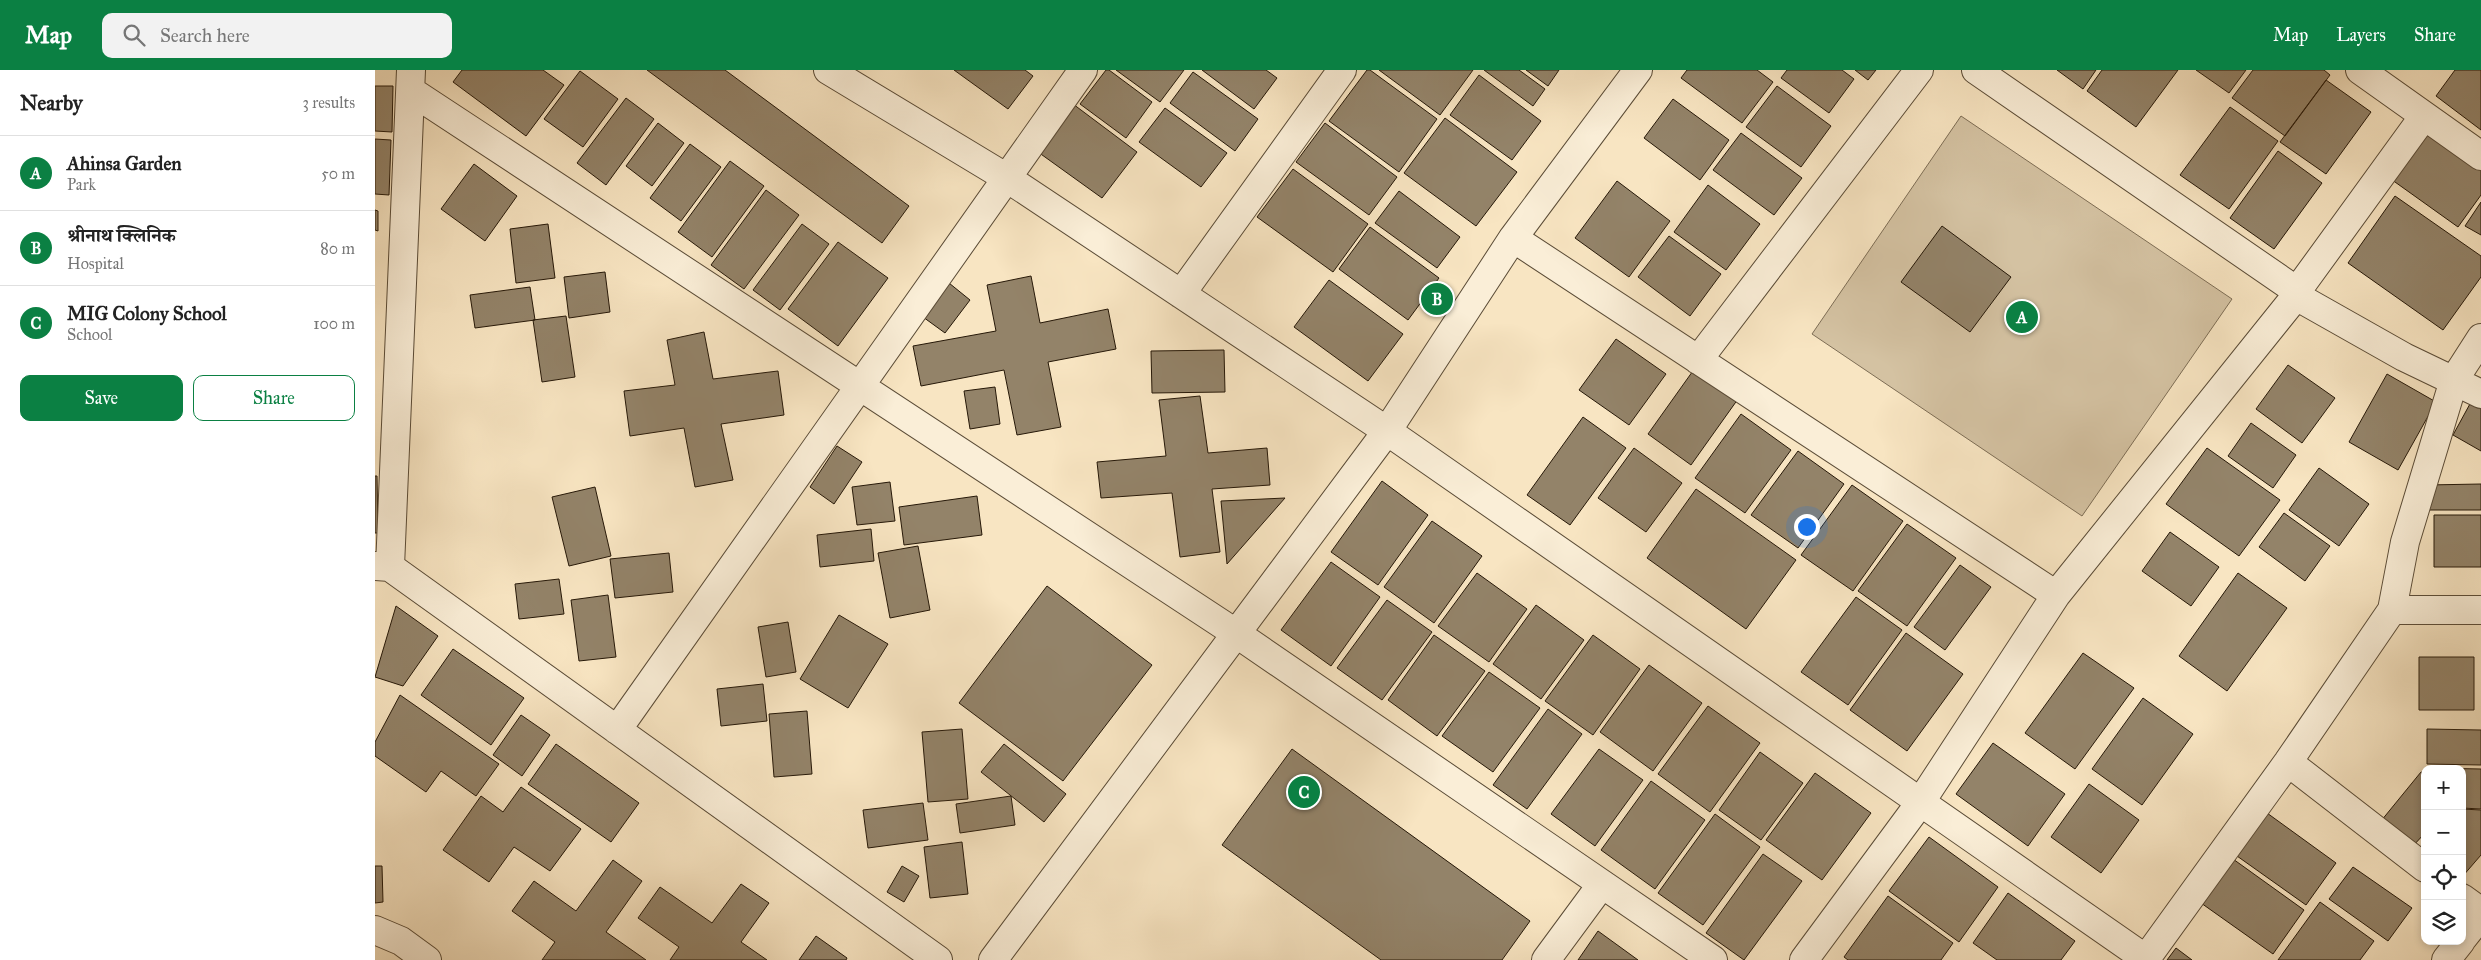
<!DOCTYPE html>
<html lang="en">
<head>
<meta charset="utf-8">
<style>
	body { margin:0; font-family:"IM FELL Great Primer","Noto Serif Devanagari",serif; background:#f2f2f2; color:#222 }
	.controls { position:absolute; right:15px; bottom:15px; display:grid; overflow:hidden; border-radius:10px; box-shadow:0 2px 8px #0003 }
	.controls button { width:45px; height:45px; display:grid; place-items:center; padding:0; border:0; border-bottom:1px solid #e0e0e0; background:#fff; color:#222; font:25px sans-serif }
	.you { position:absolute; left:1431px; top:456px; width:18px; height:18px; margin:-12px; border:4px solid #fff; border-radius:50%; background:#1a73e8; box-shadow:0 0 0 8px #1a73e833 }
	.badge { display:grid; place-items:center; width:32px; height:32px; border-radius:50%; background:#0b8043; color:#fff; font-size:16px; font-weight:700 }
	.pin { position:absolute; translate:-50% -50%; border:2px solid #fff; box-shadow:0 1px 5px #0006 }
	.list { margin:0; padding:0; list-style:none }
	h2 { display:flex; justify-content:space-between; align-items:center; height:65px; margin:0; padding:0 20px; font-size:21px }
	h2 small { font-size:16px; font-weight:400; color:#767676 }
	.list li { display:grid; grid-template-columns:32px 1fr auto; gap:15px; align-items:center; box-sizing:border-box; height:75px; padding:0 20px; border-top:1px solid #e0e0e0 }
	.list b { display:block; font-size:19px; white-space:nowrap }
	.list p { margin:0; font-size:16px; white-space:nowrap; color:#767676 }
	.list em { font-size:16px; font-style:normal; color:#767676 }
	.actions { display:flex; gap:10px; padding:15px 20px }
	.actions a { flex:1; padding:11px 0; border:1px solid #0b8043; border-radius:10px; text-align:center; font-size:18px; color:#0b8043 }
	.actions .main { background:#0b8043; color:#fff }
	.icon { flex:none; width:28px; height:28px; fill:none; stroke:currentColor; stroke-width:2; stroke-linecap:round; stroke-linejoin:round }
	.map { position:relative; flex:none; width:2106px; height:890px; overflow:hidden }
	header { display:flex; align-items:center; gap:30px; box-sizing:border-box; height:70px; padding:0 25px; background:#0b8043; color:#fff }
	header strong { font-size:24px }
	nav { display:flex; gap:28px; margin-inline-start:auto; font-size:18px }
	.search { width:350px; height:45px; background:#f2f2f2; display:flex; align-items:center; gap:12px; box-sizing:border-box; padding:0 18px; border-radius:10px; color:#767676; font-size:19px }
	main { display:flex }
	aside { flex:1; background:#fff }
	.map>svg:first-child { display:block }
	.green { fill:#d4c2a2; stroke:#7d6d55 }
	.building { fill:#938369; stroke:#261808 }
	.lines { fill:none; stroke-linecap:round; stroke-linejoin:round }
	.street-casing { stroke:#5a4b36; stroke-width:30 }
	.street { stroke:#faeed7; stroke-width:28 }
</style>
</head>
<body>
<header>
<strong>Map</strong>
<div class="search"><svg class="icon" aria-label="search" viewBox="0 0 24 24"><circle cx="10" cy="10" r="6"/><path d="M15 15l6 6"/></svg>Search here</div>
<nav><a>Map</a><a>Layers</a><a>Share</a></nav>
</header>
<main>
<aside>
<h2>Nearby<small>3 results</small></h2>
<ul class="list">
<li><span class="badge">A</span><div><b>Ahinsa Garden</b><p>Park</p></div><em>50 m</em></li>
<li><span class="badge">B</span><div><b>श्रीनाथ क्लिनिक</b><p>Hospital</p></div><em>80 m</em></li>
<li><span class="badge">C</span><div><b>MIG Colony School</b><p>School</p></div><em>100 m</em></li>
</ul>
<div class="actions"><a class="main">Save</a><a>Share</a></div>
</aside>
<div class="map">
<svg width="2106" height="890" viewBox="0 0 2106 890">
	<rect width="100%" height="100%" fill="#f8e5c2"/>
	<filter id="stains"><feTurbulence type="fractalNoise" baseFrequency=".004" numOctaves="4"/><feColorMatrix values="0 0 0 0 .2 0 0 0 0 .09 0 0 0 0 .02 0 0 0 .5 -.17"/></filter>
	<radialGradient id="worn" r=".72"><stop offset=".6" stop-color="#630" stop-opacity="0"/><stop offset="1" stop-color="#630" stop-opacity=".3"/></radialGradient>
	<!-- green -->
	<path class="green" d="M 1586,46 L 1857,229 L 1707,446 L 1437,264 Z"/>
	<!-- building -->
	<path class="building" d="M 87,0 L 168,0 L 189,15 L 151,66 L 78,12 Z
		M 272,0 L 350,0 L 534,136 L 507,173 Z
		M 579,0 L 650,0 L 658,6 L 633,39 Z
		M 731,0 L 734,0 L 777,32 L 751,68 L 705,34 Z
		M 741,0 L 809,0 L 785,32 Z
		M 827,0 L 891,0 L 902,8 L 879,39 Z
		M 992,0 L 995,0 L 1062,49 L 1024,102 L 954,51 Z
		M 1004,0 L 1098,0 L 1065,45 Z
		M 1109,0 L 1144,0 L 1170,19 L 1158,36 Z
		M 1151,0 L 1184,0 L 1173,16 Z
		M 1312,0 L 1382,0 L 1398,12 L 1367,53 L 1306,8 Z
		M 1412,0 L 1467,0 L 1479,9 L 1454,43 L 1406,8 Z
		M 1480,0 L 1501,0 L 1493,10 Z
		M 1682,0 L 1721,0 L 1708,19 Z
		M 1727,0 L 1803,0 L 1761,57 L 1712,21 Z
		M 1821,0 L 1871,0 L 1854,23 Z
		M 1878,0 L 1949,0 L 1955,5 L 1910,66 L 1857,28 Z
		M 2080,0 L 2106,0 L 2106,60 L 2061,26 Z
		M 205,1 L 243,29 L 208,77 L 169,49 Z
		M 818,2 L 883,49 L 860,81 L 795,33 Z
		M 1104,5 L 1166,51 L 1137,90 L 1075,45 Z
		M 1951,10 L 1996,42 L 1951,104 L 1905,72 Z
		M 0,16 L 18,16 L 17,62 L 0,61 Z
		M 1402,16 L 1456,56 L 1426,97 L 1371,57 Z
		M 251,28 L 279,49 L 231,115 L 202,93 Z
		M 1298,29 L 1354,70 L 1325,110 L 1269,68 Z
		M 698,34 L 762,82 L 727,128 L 663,82 Z
		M 1855,37 L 1903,71 L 1854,139 L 1805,105 Z
		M 790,38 L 852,83 L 826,117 L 764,72 Z
		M 1070,48 L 1142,102 L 1101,156 L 1029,103 Z
		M 283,53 L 309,73 L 277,116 L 251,96 Z
		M 950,53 L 1022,107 L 994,145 L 921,92 Z
		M 2049,56 L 2106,96 L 2106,125 L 2083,157 L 2013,107 Z
		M 1366,63 L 1427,108 L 1399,145 L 1338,100 Z
		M 0,69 L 16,70 L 14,125 L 0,124 Z
		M 315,74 L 346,97 L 306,151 L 275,128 Z
		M 1903,81 L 1947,113 L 1899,179 L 1855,148 Z
		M 355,91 L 389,116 L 337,187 L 303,162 Z
		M 99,94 L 142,126 L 110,171 L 66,139 Z
		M 918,99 L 993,154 L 958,202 L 882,147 Z
		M 1242,111 L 1295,151 L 1254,207 L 1200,168 Z
		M 1333,115 L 1385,154 L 1351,200 L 1299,162 Z
		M 391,120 L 424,145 L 369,219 L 336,195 Z
		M 1024,121 L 1085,167 L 1062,198 L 1000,153 Z
		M 2020,126 L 2106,186 L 2106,207 L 2068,260 L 1973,193 Z
		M 2106,132 L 2106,165 L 2090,156 Z
		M 0,140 L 3,141 L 3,161 L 0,160 Z
		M 173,154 L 180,208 L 141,213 L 135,159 Z
		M 427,154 L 454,174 L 405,240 L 378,220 Z
		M 1567,156 L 1636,207 L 1595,262 L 1526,212 Z
		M 995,157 L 1064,208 L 1033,250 L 964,199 Z
		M 1294,166 L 1346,204 L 1315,246 L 1263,207 Z
		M 463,172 L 513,208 L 463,276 L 413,239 Z
		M 230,202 L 235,242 L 194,248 L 189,207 Z
		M 656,206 L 665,253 L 733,239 L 741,279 L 673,292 L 686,357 L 642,365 L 629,300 L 546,316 L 538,276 L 621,261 L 612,215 Z
		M 954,210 L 1028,264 L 993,311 L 919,257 Z
		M 574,213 L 595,230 L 570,263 L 548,247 Z
		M 155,217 L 160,250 L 100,258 L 95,225 Z
		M 191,246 L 200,307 L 167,312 L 158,250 Z
		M 329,262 L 338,309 L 403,301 L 409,345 L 346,354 L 358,410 L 320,417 L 309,358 L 255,366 L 249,321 L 300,315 L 292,270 Z
		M 1241,269 L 1291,304 L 1254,355 L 1204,320 Z
		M 849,280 L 850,322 L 777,323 L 776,281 Z
		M 1913,295 L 1960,328 L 1927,373 L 1881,339 Z
		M 1320,298 L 1363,329 L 1316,395 L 1273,364 Z
		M 2012,304 L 2061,332 L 2023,400 L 1974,372 Z
		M 620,317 L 625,354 L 595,359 L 589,321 Z
		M 825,326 L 833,383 L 892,378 L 895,415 L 837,419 L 845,482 L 805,487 L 797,423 L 726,428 L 722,392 L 791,386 L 784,330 Z
		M 2096,332 L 2106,338 L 2106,381 L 2078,365 Z
		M 1366,344 L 1416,380 L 1370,443 L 1320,408 Z
		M 1208,347 L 1251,378 L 1195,455 L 1152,425 Z
		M 1876,353 L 1921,385 L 1898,418 L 1853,386 Z
		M 462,376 L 487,392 L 459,434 L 435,417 Z
		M 1259,378 L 1307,413 L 1271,462 L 1223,428 Z
		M 1832,378 L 1905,430 L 1864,486 L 1791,434 Z
		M 1423,381 L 1469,414 L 1423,478 L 1376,445 Z
		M 1944,398 L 1994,434 L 1964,476 L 1914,440 Z
		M 0,406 L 2,406 L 3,463 L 0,463 Z
		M 1007,411 L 1053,445 L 1003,515 L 956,482 Z
		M 515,412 L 520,451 L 482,455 L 477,417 Z
		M 2106,414 L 2106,440 L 2051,440 L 2051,415 Z
		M 1477,415 L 1528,451 L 1478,521 L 1426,485 Z
		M 220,417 L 236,486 L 194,496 L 177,427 Z
		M 1321,419 L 1421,490 L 1371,559 L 1272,488 Z
		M 602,426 L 607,465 L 529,475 L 524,437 Z
		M 910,428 L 852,494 L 846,431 Z
		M 1909,443 L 1955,476 L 1930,511 L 1884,477 Z
		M 2059,445 L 2106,445 L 2106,497 L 2059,497 Z
		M 1057,451 L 1107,486 L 1059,553 L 1009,517 Z
		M 1532,454 L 1581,488 L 1532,556 L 1483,521 Z
		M 496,459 L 499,491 L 445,497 L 442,465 Z
		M 1795,462 L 1844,497 L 1816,536 L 1767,501 Z
		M 543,476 L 555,540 L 515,548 L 503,483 Z
		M 294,483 L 298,522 L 240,528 L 235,489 Z
		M 956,492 L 1005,527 L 956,596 L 906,560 Z
		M 1585,495 L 1616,517 L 1570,580 L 1539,557 Z
		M 1102,503 L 1152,539 L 1114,592 L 1063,556 Z
		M 1863,503 L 1912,538 L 1852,621 L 1804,586 Z
		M 184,509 L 189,544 L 144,549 L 140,514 Z
		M 672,516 L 777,595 L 688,711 L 584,633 Z
		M 233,525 L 241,587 L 204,591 L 196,530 Z
		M 1481,527 L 1527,560 L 1473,635 L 1426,602 Z
		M 1012,530 L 1057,562 L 1007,630 L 962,598 Z
		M 1161,535 L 1209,570 L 1166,629 L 1118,594 Z
		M 21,536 L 63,566 L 28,616 L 0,607 Z
		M 464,545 L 513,574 L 473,638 L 425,609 Z
		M 413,552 L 421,602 L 391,607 L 383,557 Z
		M 1531,563 L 1588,604 L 1532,681 L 1475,640 Z
		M 1059,565 L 1110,601 L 1062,666 L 1013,630 Z
		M 1218,565 L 1265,599 L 1218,665 L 1170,631 Z
		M 78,579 L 149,628 L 116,675 L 46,625 Z
		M 1708,583 L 1759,618 L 1700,699 L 1650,663 Z
		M 2044,587 L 2099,587 L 2099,640 L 2044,640 Z
		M 1274,595 L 1327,633 L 1278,701 L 1225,662 Z
		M 1114,602 L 1165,638 L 1118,702 L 1067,666 Z
		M 388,614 L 392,651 L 346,656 L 342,619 Z
		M 25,625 L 124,694 L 101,726 L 66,701 L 51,722 L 0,686 L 0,672 Z
		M 1768,628 L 1818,664 L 1767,735 L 1717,699 Z
		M 1333,636 L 1385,673 L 1335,742 L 1283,704 Z
		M 1173,639 L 1207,664 L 1152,739 L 1118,715 Z
		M 432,641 L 437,704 L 399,707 L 394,644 Z
		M 146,645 L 175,665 L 147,706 L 118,685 Z
		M 587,659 L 593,729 L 553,732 L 547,662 Z
		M 2052,659 L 2106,660 L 2106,695 L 2052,694 Z
		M 1618,673 L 1690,724 L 1653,776 L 1581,724 Z
		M 181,674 L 264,733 L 236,772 L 153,714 Z
		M 629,674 L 691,724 L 669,752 L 606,702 Z
		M 917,679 L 1155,851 L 1127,890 L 1006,890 L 847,775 Z
		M 1224,679 L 1268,710 L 1220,776 L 1176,744 Z
		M 1385,682 L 1428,713 L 1386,770 L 1344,740 Z
		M 2059,698 L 2106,699 L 2106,739 L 2087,738 L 2087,699 Z
		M 2046,702 L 2050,702 L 2050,763 L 2037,777 L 2006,751 Z
		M 1440,703 L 1496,743 L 1447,810 L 1391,770 Z
		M 1276,711 L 1330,750 L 1280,819 L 1226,780 Z
		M 1714,714 L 1764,750 L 1726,803 L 1676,767 Z
		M 146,717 L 206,759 L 175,801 L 139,777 L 114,812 L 68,780 L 106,726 L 128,742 Z
		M 636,726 L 640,755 L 585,763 L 581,734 Z
		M 548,733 L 553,770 L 493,778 L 488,740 Z
		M 2087,739 L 2106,740 L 2106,785 L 2087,807 Z
		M 1892,743 L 1961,793 L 1931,835 L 1862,786 Z
		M 1340,744 L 1385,777 L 1328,855 L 1283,823 Z
		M 1554,767 L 1623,817 L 1584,872 L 1514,821 Z
		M 587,772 L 593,824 L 555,828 L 549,777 Z
		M 1388,784 L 1427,811 L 1369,890 L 1331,863 Z
		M 1858,789 L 1929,840 L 1898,884 L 1826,833 Z
		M 238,790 L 267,811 L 231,862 L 271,890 L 167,890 L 180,872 L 137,841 L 159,811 L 201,841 Z
		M 0,796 L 7,796 L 8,832 L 0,833 Z
		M 527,796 L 544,806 L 529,832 L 512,822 Z
		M 1978,797 L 2037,838 L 2013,871 L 1954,829 Z
		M 366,814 L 394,833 L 366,872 L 392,890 L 295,890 L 304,877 L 263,848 L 285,817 L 337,853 Z
		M 1633,823 L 1700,871 L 1686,890 L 1622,890 L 1598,873 Z
		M 1513,826 L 1578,873 L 1566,890 L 1473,890 L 1469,887 Z
		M 1945,832 L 1999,871 L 1985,890 L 1903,890 Z
		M 1223,861 L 1263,890 L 1203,890 Z
		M 441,866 L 472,888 L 471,890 L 424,890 Z
		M 1801,878 L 1817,890 L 1792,890 Z"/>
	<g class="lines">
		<!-- street casing -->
		<g class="street-casing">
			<path id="street" d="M 453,0 L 632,108 L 1012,361 L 1771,889
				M 1601,0 L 1922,221
				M 1985,0 L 2106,86
				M 36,21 L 862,564 L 1338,890
				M 1138,168 L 1681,525
				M 806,224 L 967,0
				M 1921,226 L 2029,287 L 2106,324
				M 1323,290 L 1544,0
				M 0,496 L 15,497 L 563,890
				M 15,497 L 36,0
				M 2017,540 L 2106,540
				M 242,660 L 708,0
				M 1913,692 L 2050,798
				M 2087,828 L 2106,842
				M 0,860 L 26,871 L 52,890
				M 2087,869 L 2106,845
				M 618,890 L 1012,361 L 1138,168 L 1263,0
				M 1171,890 L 1227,814
				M 1429,890 L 1545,733 L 1681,525 L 1921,226 L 1922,221 L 2049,46
				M 1770,890 L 1913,692 L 2017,540 L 2030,472 L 2079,310 L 2106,268
				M 2071,890 L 2086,871"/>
		</g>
		<!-- street -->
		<use href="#street" class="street"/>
	</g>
	<rect width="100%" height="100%" filter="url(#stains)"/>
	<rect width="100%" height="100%" fill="url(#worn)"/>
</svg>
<div class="controls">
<button>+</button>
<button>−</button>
<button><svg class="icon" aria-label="locate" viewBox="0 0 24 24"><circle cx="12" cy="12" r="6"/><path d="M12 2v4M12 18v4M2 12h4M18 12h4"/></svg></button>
<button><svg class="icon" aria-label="layers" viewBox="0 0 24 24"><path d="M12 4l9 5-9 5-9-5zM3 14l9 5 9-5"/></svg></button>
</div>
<div class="you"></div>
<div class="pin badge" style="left:1647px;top:247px">A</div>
<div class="pin badge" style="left:1062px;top:229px">B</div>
<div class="pin badge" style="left:929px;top:722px">C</div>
</div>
</main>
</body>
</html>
